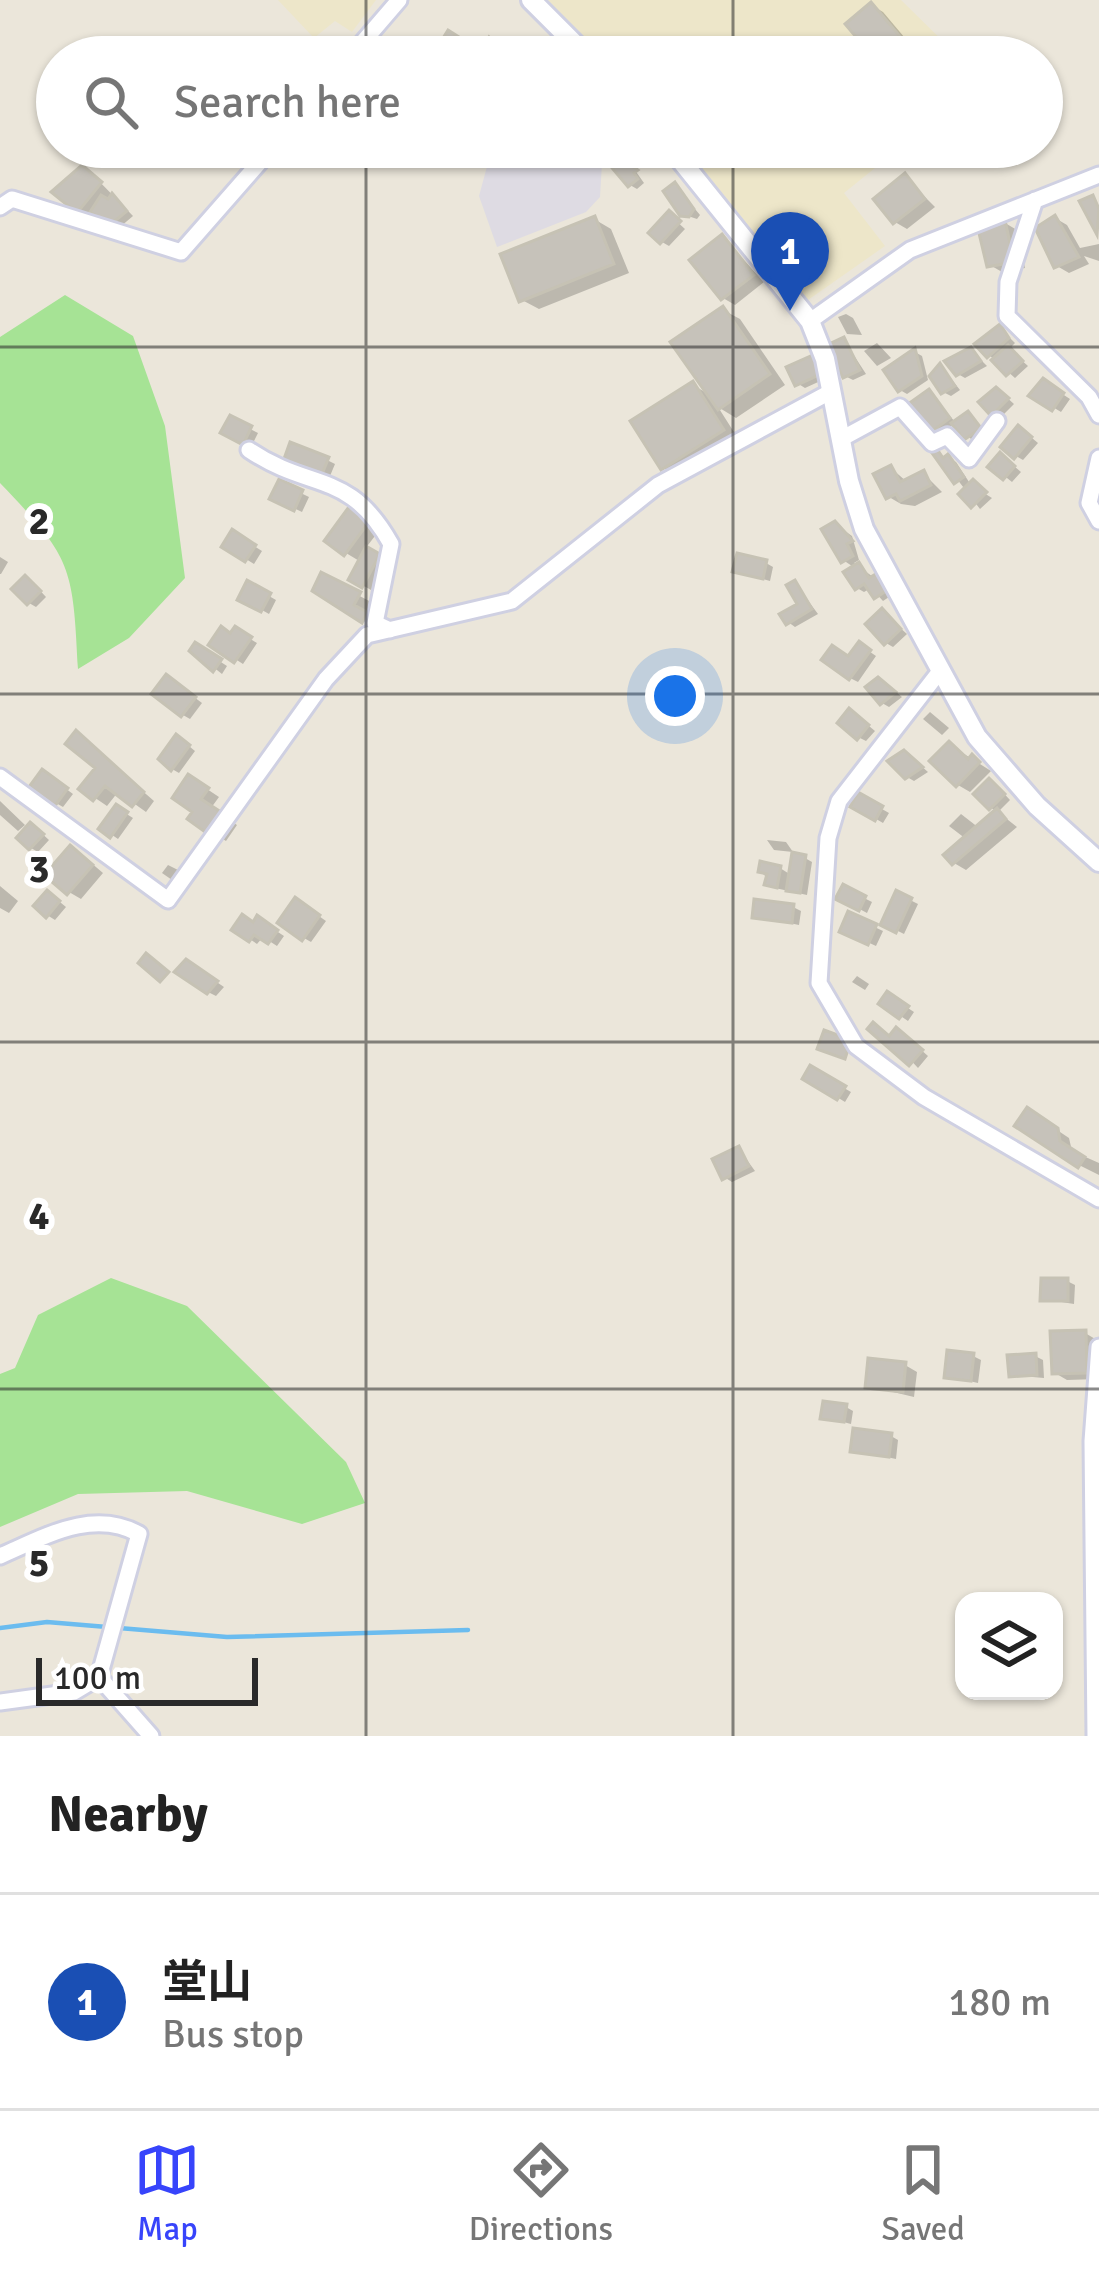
<!DOCTYPE html>
<html lang="en">
<head>
<meta charset="utf-8">
<style>
	body { margin:0; font-family:Signika,"Noto Sans JP",sans-serif; background:#f2f2f2; color:#222 }
	.controls { position:absolute; right:36px; bottom:36px; display:grid; overflow:hidden; border-radius:24px; box-shadow:0 3px 9px #0004 }
	.controls button { width:108px; height:108px; display:grid; place-items:center; padding:0; border:0; border-bottom:3px solid #e0e0e0; background:#fff; color:#222; font:60px sans-serif }
	.scale { position:absolute; left:36px; bottom:30px; width:222px; box-sizing:border-box; padding-left:12px; border:6px solid #292929; border-top:0; font-size:33px; line-height:42px; white-space:nowrap; color:#292929; -webkit-text-stroke:9px #fff; paint-order:stroke }
	.you { position:absolute; left:675px; top:696px; width:42px; height:42px; margin:-30px; border:9px solid #fff; border-radius:50%; background:#1a73e8; box-shadow:0 0 0 18px #1a73e833 }
	.badge { display:grid; place-items:center; width:78px; height:78px; border-radius:50%; background:#3744fb; color:#fff; font-size:39px; font-weight:700 }
	.pin { position:absolute; translate:-50% -99px; filter:drop-shadow(0 3px 6px #0008) }
	.pin::after { content:''; position:absolute; top:63px; width:42px; height:36px; background:inherit; clip-path:polygon(0 0,100% 0,50% 100%) }
	.list { margin:0; padding:0; list-style:none }
	h2 { display:flex; justify-content:space-between; align-items:center; height:156px; margin:0; padding:0 48px; font-size:51px }
	h2 small { font-size:39px; font-weight:400; color:#767676 }
	.list li { display:grid; grid-template-columns:78px 1fr auto; gap:36px; align-items:center; box-sizing:border-box; height:216px; padding:0 48px; border-top:3px solid #e0e0e0 }
	.list b { display:block; font-size:45px; white-space:nowrap }
	.list p { margin:0; font-size:39px; white-space:nowrap; color:#767676 }
	.list em { font-size:39px; font-style:normal; color:#767676 }
	.icon { flex:none; width:66px; height:66px; fill:none; stroke:currentColor; stroke-width:2; stroke-linecap:round; stroke-linejoin:round }
	.map { position:relative; flex:none; width:1099px; height:1736px; overflow:hidden }
	.search { position:absolute; background:#fff; box-shadow:0 3px 9px #0004; left:36px; right:36px; top:36px; height:132px; display:flex; align-items:center; gap:30px; box-sizing:border-box; padding:0 42px; border-radius:66px; color:#767676; font-size:45px }
	.sheet { height:372px; background:#fff }
	nav { display:flex; justify-content:space-around; align-items:center; box-sizing:border-box; height:168px; border-top:3px solid #e0e0e0; background:#fff; font-size:33px; color:#767676 }
	nav a { display:grid; justify-items:center; gap:6px }
	nav .on { color:#3744fb }
	.map>svg:first-child { display:block }
	.industrial { fill:#dedbe3 }
	.education { fill:#ede6c9 }
	.green { fill:#a6e395 }
	.shadow { fill:#0003 }
	.lines { fill:none; stroke-linecap:round; stroke-linejoin:round }
	.stream { stroke:#6bbcef; stroke-width:4.5 }
	.building { fill:#c6c2ba; stroke:#c6c2b4; stroke-width:3 }
	.minor-casing { stroke:#cfd0e2; stroke-width:21 }
	.tertiary-casing { stroke:#cfd0e2; stroke-width:24 }
	.minor { stroke:#fff; stroke-width:15 }
	.tertiary { stroke:#fff; stroke-width:18 }
	.grid { fill:none; stroke:#292929; stroke-width:3; stroke-opacity:0.55 }
	.grid-label { font-size:39px; text-anchor:middle; font-weight:bold; fill:#292929; stroke:#fff; stroke-width:12; stroke-linejoin:round; paint-order:stroke }
</style>
</head>
<body>
<div class="map">
<svg width="1099" height="1736" viewBox="0 0 1099 1736">
	<rect width="100%" height="100%" fill="#ebe6da"/>
	<!-- industrial -->
	<path class="industrial" d="M 588,147 L 614,147 L 602,163 L 600,197 L 586,212 L 497,247 L 479,196 L 492,148 L 577,160 Z"/>
	<!-- education -->
	<path class="education" d="M 278,0 L 376,0 L 352,32 L 335,21 L 314,38 Z
		M 543,0 L 901,0 L 959,57 L 602,57 Z
		M 685,147 L 901,147 L 844,193 L 885,246 L 808,300 Z"/>
	<!-- green -->
	<path class="green" d="M 65,295 L 133,336 L 165,426 L 185,578 L 129,638 L 78,669 C 73,566 72,558 0,483 L 0,337 Z
		M 111,1278 L 187,1306 L 346,1462 L 365,1503 L 302,1524 L 187,1491 L 78,1494 L 0,1527 L 0,1374 L 15,1368 L 38,1315 Z"/>
	<!-- shadow -->
	<path class="shadow" d="M 871,5 L 883,12 L 921,57 L 877,57 Z
		M 632,166 L 644,183 L 637,189 L 630,185 Z
		M 94,176 L 133,216 L 120,227 L 95,212 L 91,218 L 56,192 Z
		M 905,177 L 935,207 L 907,229 L 895,222 Z
		M 676,186 L 700,215 L 697,219 L 682,214 Z
		M 1055,218 L 1067,225 L 1080,248 L 1099,244 L 1099,261 L 1084,256 L 1089,264 L 1069,273 L 1057,266 Z
		M 594,219 L 611,229 L 629,273 L 539,309 L 522,300 Z
		M 674,219 L 685,229 L 669,246 L 662,242 Z
		M 1005,223 L 1017,230 L 1025,268 L 1002,272 L 990,265 Z
		M 723,238 L 764,282 L 735,305 L 723,298 Z
		M 723,310 L 740,319 L 785,385 L 736,418 L 718,407 L 739,440 L 680,478 L 663,468 L 693,385 L 710,395 Z
		M 846,314 L 853,318 L 862,335 L 847,334 L 838,317 Z
		M 1000,328 L 1015,343 L 1009,349 L 1028,366 L 1015,378 L 989,355 Z
		M 844,340 L 866,374 L 853,380 L 845,376 Z
		M 877,343 L 891,358 L 877,366 L 864,351 Z
		M 971,350 L 987,366 L 965,378 L 958,374 Z
		M 915,352 L 922,356 L 928,380 L 907,394 L 900,390 Z
		M 812,358 L 827,378 L 805,388 L 797,383 Z
		M 942,367 L 960,390 L 951,396 L 943,392 Z
		M 1044,382 L 1070,399 L 1061,412 L 1033,395 Z
		M 929,392 L 956,423 L 968,414 L 986,433 L 974,442 L 955,423 L 939,435 L 932,430 Z
		M 1004,395 L 1014,404 L 1000,418 L 993,414 Z
		M 231,419 L 258,433 L 251,447 L 224,432 Z
		M 1026,433 L 1038,443 L 1023,460 L 1016,456 Z
		M 937,453 L 956,462 L 971,485 L 992,498 L 980,509 Z
		M 327,460 L 335,464 L 330,476 L 295,462 Z
		M 1007,460 L 1021,472 L 1012,482 L 992,466 Z
		M 891,468 L 907,482 L 923,473 L 942,492 L 915,506 L 901,504 L 889,497 Z
		M 280,483 L 309,497 L 302,512 L 273,498 Z
		M 352,508 L 381,528 L 365,549 L 386,561 L 371,590 L 352,579 L 361,562 L 346,553 Z
		M 835,524 L 852,536 L 859,560 L 854,563 L 895,593 L 883,601 L 871,588 L 864,592 L 857,588 L 855,568 L 843,560 Z
		M 233,533 L 262,551 L 254,564 L 225,546 Z
		M 0,557 L 8,562 L 1,574 L 0,574 Z
		M 766,563 L 773,567 L 770,581 L 736,571 Z
		M 322,576 L 371,602 L 365,614 L 378,621 L 375,627 L 332,605 L 335,600 Z
		M 33,583 L 46,597 L 36,607 L 29,603 Z
		M 795,583 L 818,614 L 795,627 L 788,622 L 801,605 Z
		M 248,584 L 276,600 L 269,614 L 241,598 Z
		M 882,612 L 907,634 L 893,647 L 886,643 Z
		M 236,630 L 257,643 L 243,664 L 212,644 Z
		M 860,645 L 876,656 L 858,682 L 850,678 Z
		M 196,646 L 227,666 L 222,674 L 193,651 Z
		M 174,682 L 202,703 L 190,719 L 183,715 Z
		M 890,687 L 902,697 L 889,707 L 882,703 Z
		M 930,712 L 949,728 L 942,735 L 923,719 Z
		M 857,716 L 875,731 L 866,741 L 858,737 Z
		M 77,734 L 154,801 L 146,812 L 118,792 L 107,806 L 82,789 L 100,767 Z
		M 184,742 L 195,751 L 179,773 L 172,769 Z
		M 950,745 L 991,771 L 970,792 L 958,785 Z
		M 912,758 L 928,772 L 914,781 L 907,777 Z
		M 50,777 L 73,794 L 63,807 L 56,803 Z
		M 201,785 L 219,797 L 211,808 L 237,825 L 226,841 L 191,819 Z
		M 997,786 L 1010,800 L 998,812 L 1017,827 L 966,870 L 954,863 L 966,839 L 949,826 L 961,814 L 979,828 L 998,812 L 991,808 Z
		M 859,796 L 889,813 L 883,823 L 854,806 Z
		M 0,801 L 25,825 L 18,831 L 0,815 Z
		M 117,808 L 133,818 L 118,839 L 102,828 Z
		M 38,830 L 49,840 L 38,852 L 31,848 Z
		M 767,840 L 786,842 L 793,852 L 774,850 Z
		M 83,856 L 103,873 L 81,899 L 69,892 Z
		M 805,858 L 812,862 L 807,895 L 775,888 L 761,871 L 780,868 L 791,875 Z
		M 168,865 L 194,878 L 185,889 L 162,873 Z
		M 0,886 L 18,901 L 9,913 L 0,908 Z
		M 844,888 L 872,902 L 867,913 L 839,898 Z
		M 898,894 L 918,904 L 904,934 L 884,924 Z
		M 55,898 L 66,907 L 55,920 L 47,915 Z
		M 303,905 L 326,921 L 311,942 L 304,938 Z
		M 793,907 L 801,911 L 799,925 L 755,916 Z
		M 849,915 L 883,931 L 876,946 L 850,934 Z
		M 258,919 L 284,936 L 277,946 L 263,937 L 257,944 L 235,929 Z
		M 187,962 L 224,987 L 216,996 L 208,992 Z
		M 857,976 L 869,984 L 865,990 L 852,982 Z
		M 888,995 L 914,1012 L 908,1021 L 883,1004 Z
		M 904,1035 L 928,1056 L 918,1068 L 890,1038 Z
		M 811,1069 L 851,1092 L 845,1102 L 806,1078 Z
		M 1039,1118 L 1069,1138 L 1072,1151 L 1099,1163 L 1099,1175 L 1079,1165 Z
		M 739,1149 L 755,1171 L 732,1182 L 724,1177 Z
		M 1067,1281 L 1075,1285 L 1074,1304 L 1043,1299 Z
		M 1085,1333 L 1097,1340 L 1098,1379 L 1067,1380 L 1055,1373 Z
		M 973,1356 L 981,1360 L 978,1383 L 947,1376 Z
		M 1035,1356 L 1043,1360 L 1044,1378 L 1012,1375 Z
		M 905,1365 L 917,1372 L 914,1397 L 868,1386 Z
		M 846,1407 L 853,1411 L 851,1424 L 824,1417 Z
		M 891,1436 L 898,1440 L 896,1459 L 853,1450 Z"/>
	<g class="lines">
		<!-- stream -->
		<path class="stream" d="M 0,1628 L 47,1622 L 227,1637 L 468,1630"/>
	</g>
	<!-- building -->
	<path class="building" d="M 871,2 L 913,52 L 907,57 L 873,57 L 845,24 Z
		M 448,30 L 481,51 L 489,37 L 509,57 L 443,57 L 435,51 Z
		M 622,159 L 638,170 L 634,173 L 638,179 L 628,187 L 612,168 Z
		M 82,165 L 102,182 L 77,213 L 51,192 Z
		M 905,173 L 925,199 L 893,224 L 873,199 Z
		M 675,182 L 694,209 L 689,217 L 680,216 L 663,191 Z
		M 112,193 L 127,211 L 110,225 L 90,212 L 101,195 L 108,199 Z
		M 1093,195 L 1099,209 L 1097,235 L 1079,201 Z
		M 669,210 L 681,221 L 660,244 L 648,233 Z
		M 1055,215 L 1079,257 L 1054,268 L 1035,228 Z
		M 595,216 L 614,264 L 519,302 L 500,254 Z
		M 1005,220 L 1014,262 L 987,267 L 978,229 Z
		M 722,234 L 754,275 L 721,300 L 689,260 Z
		M 723,306 L 770,374 L 718,410 L 670,342 Z
		M 1000,324 L 1009,338 L 987,358 L 974,344 Z
		M 844,337 L 860,370 L 843,378 L 827,345 Z
		M 1008,345 L 1023,361 L 1006,376 L 991,360 Z
		M 971,347 L 981,361 L 956,376 L 944,361 Z
		M 915,348 L 922,376 L 898,392 L 883,370 Z
		M 813,355 L 821,374 L 795,386 L 786,367 Z
		M 940,363 L 955,386 L 941,394 L 929,376 Z
		M 1043,378 L 1064,393 L 1052,411 L 1028,396 Z
		M 693,381 L 724,430 L 661,470 L 630,421 Z
		M 996,387 L 1009,398 L 991,416 L 978,402 Z
		M 929,389 L 950,418 L 930,433 L 908,404 Z
		M 968,411 L 981,428 L 964,440 L 951,423 Z
		M 230,415 L 252,426 L 243,445 L 220,433 Z
		M 1018,425 L 1032,437 L 1014,459 L 1000,447 Z
		M 290,442 L 329,457 L 322,474 L 284,459 Z
		M 937,449 L 943,458 L 948,454 L 964,477 L 954,484 L 932,453 Z
		M 1000,452 L 1015,466 L 1003,480 L 987,467 Z
		M 891,465 L 900,482 L 924,470 L 931,485 L 900,501 L 896,494 L 886,499 L 873,474 Z
		M 279,479 L 303,490 L 294,511 L 269,499 Z
		M 973,479 L 987,492 L 971,508 L 958,494 Z
		M 351,504 L 371,519 L 344,556 L 324,541 Z
		M 835,521 L 853,541 L 847,544 L 853,556 L 841,563 L 821,529 Z
		M 232,529 L 256,545 L 245,562 L 221,547 Z
		M 366,546 L 380,554 L 362,588 L 348,580 Z
		M 737,553 L 767,560 L 763,579 L 732,572 Z
		M 859,562 L 869,578 L 879,572 L 889,589 L 874,599 L 864,584 L 855,590 L 843,572 Z
		M 321,572 L 361,592 L 354,605 L 367,612 L 362,623 L 312,591 Z
		M 25,575 L 41,591 L 27,605 L 11,589 Z
		M 247,580 L 271,593 L 261,612 L 237,600 Z
		M 795,580 L 812,609 L 786,625 L 779,614 L 797,604 L 786,585 Z
		M 882,608 L 901,629 L 884,645 L 865,624 Z
		M 221,626 L 230,633 L 235,626 L 252,637 L 234,663 L 208,645 Z
		M 859,641 L 871,650 L 849,680 L 821,660 L 832,645 L 848,656 Z
		M 195,642 L 222,659 L 213,672 L 189,651 Z
		M 166,674 L 196,697 L 181,717 L 151,694 Z
		M 878,677 L 896,692 L 880,705 L 865,687 Z
		M 849,708 L 869,725 L 857,740 L 837,723 Z
		M 76,730 L 144,792 L 132,807 L 105,786 L 93,801 L 78,789 L 95,768 L 65,744 Z
		M 176,734 L 190,745 L 171,771 L 158,759 Z
		M 949,741 L 968,759 L 972,754 L 980,762 L 956,787 L 929,761 Z
		M 904,750 L 923,767 L 905,779 L 887,761 Z
		M 42,769 L 68,788 L 55,806 L 29,787 Z
		M 188,774 L 209,788 L 201,799 L 227,816 L 212,837 L 187,819 L 192,812 L 172,798 Z
		M 989,778 L 1005,794 L 989,810 L 973,794 Z
		M 858,792 L 883,806 L 875,821 L 850,807 Z
		M 116,804 L 128,812 L 110,838 L 98,829 Z
		M 997,808 L 1006,819 L 952,865 L 943,855 Z
		M 30,822 L 44,834 L 29,850 L 16,838 Z
		M 70,845 L 93,865 L 67,895 L 44,875 Z
		M 792,852 L 806,855 L 800,893 L 786,891 Z
		M 760,861 L 781,866 L 777,888 L 764,885 L 767,874 L 758,872 Z
		M 843,884 L 866,896 L 859,911 L 835,899 Z
		M 47,890 L 60,901 L 46,918 L 33,906 Z
		M 896,890 L 912,898 L 896,933 L 880,925 Z
		M 295,897 L 320,915 L 302,941 L 277,923 Z
		M 754,899 L 794,904 L 792,923 L 752,918 Z
		M 848,911 L 877,924 L 868,945 L 839,932 Z
		M 242,914 L 253,922 L 257,915 L 278,930 L 268,944 L 254,935 L 249,942 L 231,930 Z
		M 146,953 L 169,972 L 160,982 L 138,963 Z
		M 186,959 L 218,981 L 207,994 L 174,972 Z
		M 887,991 L 909,1006 L 899,1019 L 878,1004 Z
		M 873,1022 L 889,1036 L 896,1027 L 923,1050 L 909,1066 L 867,1029 Z
		M 824,1030 L 851,1040 L 845,1059 L 817,1049 Z
		M 810,1065 L 846,1086 L 837,1100 L 802,1079 Z
		M 1027,1107 L 1058,1128 L 1060,1141 L 1085,1157 L 1078,1168 L 1014,1126 Z
		M 739,1146 L 749,1166 L 722,1180 L 712,1159 Z
		M 1041,1278 L 1068,1278 L 1068,1301 L 1040,1301 Z
		M 1086,1330 L 1087,1373 L 1052,1374 L 1050,1331 Z
		M 947,1350 L 974,1353 L 971,1381 L 944,1378 Z
		M 1036,1353 L 1037,1375 L 1009,1377 L 1007,1355 Z
		M 868,1358 L 906,1362 L 903,1392 L 865,1388 Z
		M 823,1401 L 847,1404 L 844,1422 L 820,1419 Z
		M 853,1428 L 892,1433 L 889,1457 L 850,1452 Z"/>
	<g class="lines">
		<!-- minor casing -->
		<g class="minor-casing">
			<path id="minor" d="M 350,57 L 399,0
				M 1035,200 L 1008,282 L 1007,316 L 1089,397 L 1099,415
				M 0,207 L 12,199 L 181,252 L 273,147
				M 810,321 L 910,250 L 1099,175
				M 841,439 L 900,407 L 932,443 L 947,436 L 969,459 L 997,421
				M 249,450 C 311,492 349,469 391,544 L 375,623 L 390,630
				M 1099,458 L 1089,503 L 1099,521
				M 940,671 L 839,801 L 828,838 L 819,983 L 856,1046 L 924,1097 L 1099,1199
				M 0,777 L 168,900 L 326,679 L 367,635 L 512,601 L 658,485 L 832,391
				M 0,1556 C 44,1537 93,1508 139,1534 L 99,1677 L 74,1692 L 0,1702
				M 99,1677 L 151,1736
				M 1095,1736 L 1092,1441 L 1099,1347"/>
		</g>
		<!-- tertiary casing -->
		<g class="tertiary-casing">
			<path id="tertiary" d="M 531,0 L 588,57
				M 670,147 L 810,321 L 825,359 L 849,481 L 864,529 L 977,737 L 1037,806 L 1099,862"/>
		</g>
		<!-- minor -->
		<use href="#minor" class="minor"/>
		<!-- tertiary -->
		<use href="#tertiary" class="tertiary"/>
	</g>
	<!-- grid -->
	<path class="grid" d="M 366,0 L 366,57M 733,0 L 733,57M 366,147 L 366,1736M 733,147 L 733,1736M 0,347 L 1099,347M 0,694 L 1099,694M 0,1042 L 1099,1042M 0,1389 L 1099,1389"/>
	<g class="grid-label">
		<text x="39" y="534">2</text>
		<text x="39" y="882">3</text>
		<text x="39" y="1229">4</text>
		<text x="39" y="1576">5</text>
	</g>
</svg>
<div class="controls">
<button><svg class="icon" aria-label="layers" viewBox="0 0 24 24"><path d="M12 4l9 5-9 5-9-5zM3 14l9 5 9-5"/></svg></button>
</div>
<div class="scale">100 m</div>
<div class="you"></div>
<div class="pin badge" style="left:790px;top:311px;background:#1a4fb4">1</div>
<div class="search"><svg class="icon" aria-label="search" viewBox="0 0 24 24"><circle cx="10" cy="10" r="6"/><path d="M15 15l6 6"/></svg>Search here</div>
</div>
<section class="sheet">
<h2>Nearby<small></small></h2>
<ul class="list">
<li><span class="badge" style="background:#1a4fb4">1</span><div><b>堂山</b><p>Bus stop</p></div><em>180 m</em></li>
</ul>
</section>
<nav>
<a class="on"><svg class="icon" aria-label="map" viewBox="0 0 24 24"><path d="M3 6l6-2 6 2 6-2v14l-6 2-6-2-6 2zM9 4v14M15 6v14"/></svg>Map</a>
<a><svg class="icon" aria-label="directions" viewBox="0 0 24 24"><path d="M12 3l9 9-9 9-9-9zM9 14v-3h6M13 9l2 2-2 2"/></svg>Directions</a>
<a><svg class="icon" aria-label="saved" viewBox="0 0 24 24"><path d="M7 4h10v16l-5-4-5 4z"/></svg>Saved</a>
</nav>
</body>
</html>
